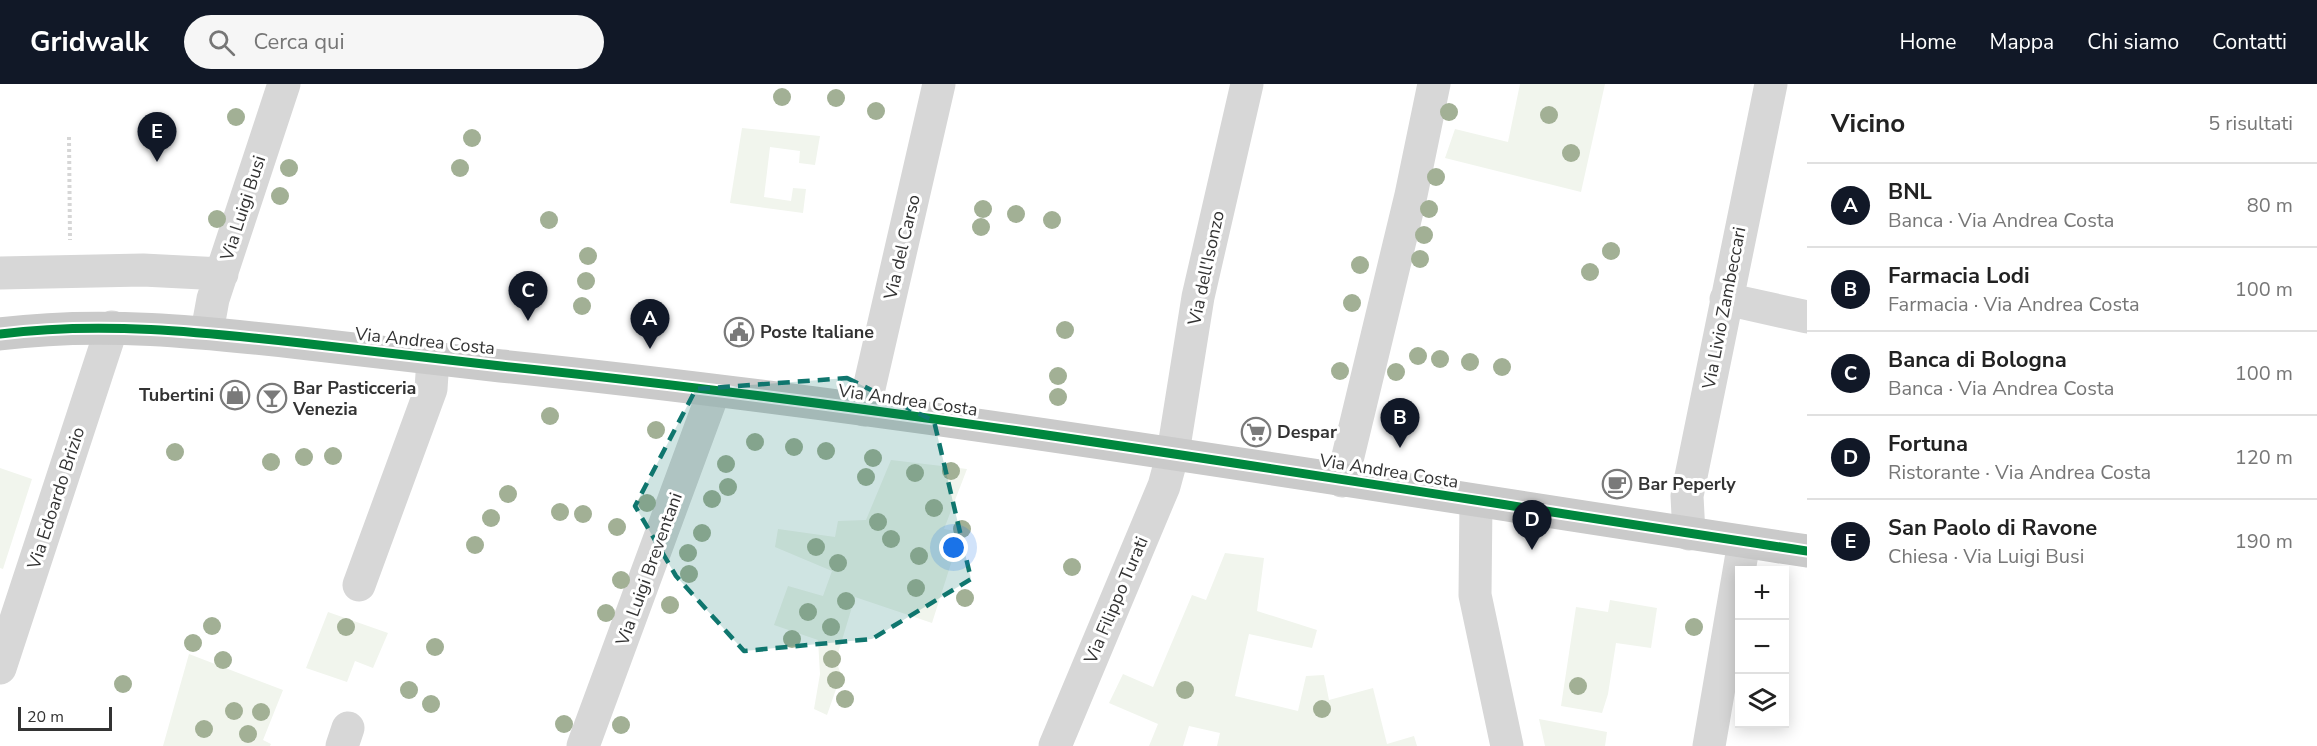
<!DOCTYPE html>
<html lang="it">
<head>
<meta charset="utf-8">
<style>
	body { margin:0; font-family:"Nunito Sans",sans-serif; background:#f6f6f6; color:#222 }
	.controls { position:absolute; right:18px; bottom:18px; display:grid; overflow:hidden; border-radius:0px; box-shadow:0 3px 15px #0003 }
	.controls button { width:54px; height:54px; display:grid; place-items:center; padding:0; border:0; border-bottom:2px solid #e0e0e0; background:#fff; color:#222; font:30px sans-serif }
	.scale { position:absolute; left:18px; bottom:15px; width:94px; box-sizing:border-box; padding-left:6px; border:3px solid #333; border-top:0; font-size:16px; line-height:21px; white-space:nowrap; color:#333; -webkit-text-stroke:4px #fff; paint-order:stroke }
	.you { position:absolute; left:954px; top:464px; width:21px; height:21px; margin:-15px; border:4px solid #fff; border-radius:50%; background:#1a73e8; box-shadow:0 0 0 9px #1a73e833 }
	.badge { display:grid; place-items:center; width:39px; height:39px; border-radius:50%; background:#111827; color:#fff; font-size:20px; font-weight:700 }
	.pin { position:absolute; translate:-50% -50px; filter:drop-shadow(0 2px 3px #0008) }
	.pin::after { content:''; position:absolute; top:32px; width:21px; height:18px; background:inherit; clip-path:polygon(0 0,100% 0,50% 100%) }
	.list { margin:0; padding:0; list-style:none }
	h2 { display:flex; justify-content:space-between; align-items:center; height:78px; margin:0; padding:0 24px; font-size:26px }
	h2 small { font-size:20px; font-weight:400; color:#767676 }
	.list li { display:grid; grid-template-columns:39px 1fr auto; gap:18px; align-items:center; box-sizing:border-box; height:84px; padding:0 24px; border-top:2px solid #e0e0e0 }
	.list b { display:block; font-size:22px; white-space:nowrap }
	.list p { margin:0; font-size:20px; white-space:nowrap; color:#767676 }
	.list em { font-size:20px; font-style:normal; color:#767676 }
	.icon { flex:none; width:33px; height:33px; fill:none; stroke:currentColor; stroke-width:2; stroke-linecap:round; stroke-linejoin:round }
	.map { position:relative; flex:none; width:1807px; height:662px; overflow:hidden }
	header { display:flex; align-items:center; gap:36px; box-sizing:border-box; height:84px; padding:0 30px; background:#111827; color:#fff }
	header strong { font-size:28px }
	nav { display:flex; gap:33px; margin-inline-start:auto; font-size:21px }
	.search { width:420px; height:54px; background:#f6f6f6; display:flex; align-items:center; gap:15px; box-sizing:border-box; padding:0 21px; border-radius:33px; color:#767676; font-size:22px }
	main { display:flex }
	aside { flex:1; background:#fff }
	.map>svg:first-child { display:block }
	.green { fill:#f1f5ed }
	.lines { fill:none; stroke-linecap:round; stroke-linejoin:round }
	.path { stroke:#d6d6d6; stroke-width:4; stroke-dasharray:3 3; stroke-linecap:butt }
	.minor { stroke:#d7d7d7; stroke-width:33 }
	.major { stroke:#cacaca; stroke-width:33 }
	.cycleway-casing { stroke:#fff; stroke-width:13 }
	.cycleway { stroke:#00873e; stroke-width:9 }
	.tree { fill:#a2b095 }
	.marked { fill:#0f766e; fill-opacity:0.2; stroke:#0f766e; stroke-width:4.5; stroke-dasharray:12 8; stroke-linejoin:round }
	.labels { text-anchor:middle; stroke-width:6; stroke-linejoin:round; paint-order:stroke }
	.street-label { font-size:18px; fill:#333; stroke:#fff }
	.poi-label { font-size:18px; font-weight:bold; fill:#333; stroke:#fff; text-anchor:start }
</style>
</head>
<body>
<header>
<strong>Gridwalk</strong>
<div class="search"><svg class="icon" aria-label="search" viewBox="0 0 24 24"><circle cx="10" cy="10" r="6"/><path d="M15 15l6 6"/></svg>Cerca qui</div>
<nav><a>Home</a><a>Mappa</a><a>Chi siamo</a><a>Contatti</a></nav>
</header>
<main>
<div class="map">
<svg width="1807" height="662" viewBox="0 0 1807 662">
	<rect width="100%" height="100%" fill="#fff"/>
	<!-- green -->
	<path class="green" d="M 1520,0 L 1605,0 L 1581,108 L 1445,74 L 1455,45 L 1508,58 Z
		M 742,44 L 820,52 L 815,81 L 799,79 L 800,67 L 770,63 L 764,113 L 791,117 L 793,104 L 806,105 L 803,129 L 730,119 Z
		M 891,376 L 967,385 L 944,445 L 961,448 L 932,539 L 855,513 L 836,576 L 841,591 L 827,631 L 814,625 L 820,590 L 818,556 L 774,541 L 788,502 L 823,512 L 832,487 L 775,463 L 778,445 L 835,453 L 838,437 L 866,436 Z
		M 0,384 L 32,395 L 3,485 L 0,484 Z
		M 1225,469 L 1264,474 L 1257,527 L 1317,546 L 1312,564 L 1249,550 L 1235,612 L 1298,627 L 1306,592 L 1324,591 L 1329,616 L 1373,604 L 1387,660 L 1414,652 L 1417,662 L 1217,662 L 1220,649 L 1189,642 L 1183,662 L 1149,662 L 1158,640 L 1109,619 L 1123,590 L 1153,603 L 1192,511 L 1206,516 Z
		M 1610,516 L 1657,524 L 1651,564 L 1616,559 L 1608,610 L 1602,629 L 1561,622 L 1576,523 L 1608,528 Z
		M 328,528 L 388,549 L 373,584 L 355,577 L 347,598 L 306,584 Z
		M 189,570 L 283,606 L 263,656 L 271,660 L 270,662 L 163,662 Z
		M 1539,635 L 1607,648 L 1605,662 L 1545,662 Z"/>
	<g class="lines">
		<!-- path -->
		<path class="path" d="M 69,53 L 70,156"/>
		<!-- minor -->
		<path class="minor" d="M 0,189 L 143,186 L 222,190
			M 1726,215 L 1807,233
			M 207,248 L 213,215 L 284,0
			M 864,326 L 939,0
			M 1342,397 L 1411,111 L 1434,0
			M 1476,417 L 1475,511 L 1507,662
			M 1689,450 L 1687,412 L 1771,0
			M 359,501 L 431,305 L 433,275
			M 0,584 L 112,243
			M 342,662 L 348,644
			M 583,662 L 714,307
			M 1055,662 L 1164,402 L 1173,369 L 1198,213 L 1247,0
			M 1709,662 L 1744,458"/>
		<!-- major -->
		<path class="major" d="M 0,250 C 101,237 201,248 301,259 C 368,267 435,275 501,282 C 939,327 1372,402 1807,467"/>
		<!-- cycleway casing -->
		<g class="cycleway-casing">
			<path id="cycleway" d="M 0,250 C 101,237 201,248 301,259 C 368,267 435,275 501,282 C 939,327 1372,402 1807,467"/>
		</g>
		<!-- cycleway -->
		<use href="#cycleway" class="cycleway"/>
	</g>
	<!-- trees -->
	<g class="tree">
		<circle cx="782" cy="13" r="9"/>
		<circle cx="836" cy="14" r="9"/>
		<circle cx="876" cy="27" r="9"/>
		<circle cx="1449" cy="28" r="9"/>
		<circle cx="1549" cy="31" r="9"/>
		<circle cx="236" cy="33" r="9"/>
		<circle cx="472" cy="54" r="9"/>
		<circle cx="1571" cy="69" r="9"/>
		<circle cx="289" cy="84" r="9"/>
		<circle cx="460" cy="84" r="9"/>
		<circle cx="1436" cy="93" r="9"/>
		<circle cx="280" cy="112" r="9"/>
		<circle cx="983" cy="125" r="9"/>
		<circle cx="1429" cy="125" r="9"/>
		<circle cx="1016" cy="130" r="9"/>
		<circle cx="217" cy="135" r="9"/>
		<circle cx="549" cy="136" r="9"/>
		<circle cx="1052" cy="136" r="9"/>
		<circle cx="981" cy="143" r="9"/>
		<circle cx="1424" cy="151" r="9"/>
		<circle cx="1611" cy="167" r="9"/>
		<circle cx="588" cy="172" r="9"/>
		<circle cx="1420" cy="175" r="9"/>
		<circle cx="1360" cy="181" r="9"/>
		<circle cx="1590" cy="188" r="9"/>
		<circle cx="586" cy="197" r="9"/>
		<circle cx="1352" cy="219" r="9"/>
		<circle cx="582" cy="222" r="9"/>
		<circle cx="1065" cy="246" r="9"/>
		<circle cx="1418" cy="272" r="9"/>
		<circle cx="1440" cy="275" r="9"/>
		<circle cx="1470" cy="278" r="9"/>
		<circle cx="1502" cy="283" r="9"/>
		<circle cx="1340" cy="287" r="9"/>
		<circle cx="1396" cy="288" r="9"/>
		<circle cx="1058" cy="292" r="9"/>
		<circle cx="1058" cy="313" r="9"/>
		<circle cx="550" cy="332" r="9"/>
		<circle cx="656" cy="346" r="9"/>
		<circle cx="755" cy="358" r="9"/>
		<circle cx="794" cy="363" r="9"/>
		<circle cx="826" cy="367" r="9"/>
		<circle cx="175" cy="368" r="9"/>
		<circle cx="333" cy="372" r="9"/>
		<circle cx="304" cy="373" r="9"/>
		<circle cx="873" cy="374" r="9"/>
		<circle cx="271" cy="378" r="9"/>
		<circle cx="726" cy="380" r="9"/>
		<circle cx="951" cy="387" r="9"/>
		<circle cx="915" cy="389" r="9"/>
		<circle cx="866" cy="393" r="9"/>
		<circle cx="728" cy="403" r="9"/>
		<circle cx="508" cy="410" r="9"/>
		<circle cx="712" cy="415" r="9"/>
		<circle cx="647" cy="419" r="9"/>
		<circle cx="934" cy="424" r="9"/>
		<circle cx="560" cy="428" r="9"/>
		<circle cx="583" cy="430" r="9"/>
		<circle cx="491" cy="434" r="9"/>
		<circle cx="878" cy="438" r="9"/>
		<circle cx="617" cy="443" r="9"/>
		<circle cx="962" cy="445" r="9"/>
		<circle cx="702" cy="449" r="9"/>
		<circle cx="891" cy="455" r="9"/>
		<circle cx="475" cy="461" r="9"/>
		<circle cx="816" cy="463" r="9"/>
		<circle cx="688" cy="469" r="9"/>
		<circle cx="919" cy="472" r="9"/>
		<circle cx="838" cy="479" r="9"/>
		<circle cx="1072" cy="483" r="9"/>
		<circle cx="689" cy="490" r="9"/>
		<circle cx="621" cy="496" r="9"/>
		<circle cx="916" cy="504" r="9"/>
		<circle cx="965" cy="514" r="9"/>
		<circle cx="846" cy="517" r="9"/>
		<circle cx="670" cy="521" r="9"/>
		<circle cx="808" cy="528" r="9"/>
		<circle cx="606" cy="529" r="9"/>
		<circle cx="212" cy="542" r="9"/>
		<circle cx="346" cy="543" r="9"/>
		<circle cx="831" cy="543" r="9"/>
		<circle cx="1694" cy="543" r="9"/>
		<circle cx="792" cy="555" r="9"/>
		<circle cx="193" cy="559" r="9"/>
		<circle cx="435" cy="563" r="9"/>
		<circle cx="832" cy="575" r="9"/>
		<circle cx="223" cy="576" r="9"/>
		<circle cx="836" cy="596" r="9"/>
		<circle cx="123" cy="600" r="9"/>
		<circle cx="1578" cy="602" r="9"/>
		<circle cx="409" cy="606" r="9"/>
		<circle cx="1185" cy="606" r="9"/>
		<circle cx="845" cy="615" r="9"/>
		<circle cx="431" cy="620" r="9"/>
		<circle cx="1322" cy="625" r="9"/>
		<circle cx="234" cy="627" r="9"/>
		<circle cx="261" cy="628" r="9"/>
		<circle cx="564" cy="640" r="9"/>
		<circle cx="621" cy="641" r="9"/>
		<circle cx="204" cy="645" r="9"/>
		<circle cx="248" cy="650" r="9"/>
	</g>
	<!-- marked area -->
	<path class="marked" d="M 847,294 L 934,337 L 971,495 L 872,555 L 744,567 L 676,492 L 635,422 L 696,305 Z"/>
	<!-- icons -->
	<defs>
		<g id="civic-ring" transform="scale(1.5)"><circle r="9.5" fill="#fff" stroke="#7a7a7a" stroke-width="1.5"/><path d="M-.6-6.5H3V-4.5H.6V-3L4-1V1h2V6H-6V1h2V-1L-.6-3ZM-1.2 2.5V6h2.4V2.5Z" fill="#7a7a7a"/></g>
		<g id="shop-ring" transform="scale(1.5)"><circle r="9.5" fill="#fff" stroke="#7a7a7a" stroke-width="1.5"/><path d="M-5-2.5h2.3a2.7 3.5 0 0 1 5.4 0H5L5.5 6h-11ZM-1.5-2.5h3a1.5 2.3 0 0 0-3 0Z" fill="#7a7a7a"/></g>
		<g id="bar-ring" transform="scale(1.5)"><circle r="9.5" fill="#fff" stroke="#7a7a7a" stroke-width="1.5"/><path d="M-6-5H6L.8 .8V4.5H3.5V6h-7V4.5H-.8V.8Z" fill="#7a7a7a"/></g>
		<g id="supermarket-ring" transform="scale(1.5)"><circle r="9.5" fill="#fff" stroke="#7a7a7a" stroke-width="1.5"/><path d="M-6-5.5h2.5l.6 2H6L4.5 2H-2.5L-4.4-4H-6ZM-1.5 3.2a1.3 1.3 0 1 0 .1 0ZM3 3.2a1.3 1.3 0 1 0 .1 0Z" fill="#7a7a7a"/></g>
		<g id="cafe-ring" transform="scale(1.5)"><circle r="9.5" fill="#fff" stroke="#7a7a7a" stroke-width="1.5"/><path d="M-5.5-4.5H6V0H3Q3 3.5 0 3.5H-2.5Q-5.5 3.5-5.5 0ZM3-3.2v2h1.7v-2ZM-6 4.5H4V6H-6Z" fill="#7a7a7a"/></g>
	</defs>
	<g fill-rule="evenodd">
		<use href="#civic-ring" x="739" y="248"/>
		<use href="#shop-ring" x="235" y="311"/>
		<use href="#bar-ring" x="272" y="314"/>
		<use href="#supermarket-ring" x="1256" y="348"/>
		<use href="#cafe-ring" x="1617" y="400"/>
	</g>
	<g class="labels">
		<!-- street labels -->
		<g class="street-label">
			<text transform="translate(243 124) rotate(-72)" y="6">Via Luigi Busi</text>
			<text transform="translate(902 163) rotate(-77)" y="6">Via del Carso</text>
			<text transform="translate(1206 184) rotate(-78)" y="6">Via dell'Isonzo</text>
			<text transform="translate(1724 224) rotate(-79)" y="6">Via Livio Zambeccari</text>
			<text transform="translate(425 257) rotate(6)" y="6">Via Andrea Costa</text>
			<text transform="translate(908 316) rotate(8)" y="6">Via Andrea Costa</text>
			<text transform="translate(1389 387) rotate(9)" y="6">Via Andrea Costa</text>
			<text transform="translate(56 414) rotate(-72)" y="6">Via Edoardo Brizio</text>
			<text transform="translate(649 485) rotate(-70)" y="6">Via Luigi Breventani</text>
			<text transform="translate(1116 516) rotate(-67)" y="6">Via Filippo Turati</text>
		</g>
		<!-- poi labels -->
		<g class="poi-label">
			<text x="760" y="254">Poste Italiane</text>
			<text x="293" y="310">Bar Pasticceria<tspan x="293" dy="21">Venezia</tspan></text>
			<text x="214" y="317" text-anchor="end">Tubertini</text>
			<text x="1277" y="354">Despar</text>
			<text x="1638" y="406">Bar Peperly</text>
		</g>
	</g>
</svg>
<div class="controls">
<button>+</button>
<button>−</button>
<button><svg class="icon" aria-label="layers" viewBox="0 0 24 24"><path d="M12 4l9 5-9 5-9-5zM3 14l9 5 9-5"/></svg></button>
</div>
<div class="scale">20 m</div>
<div class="you"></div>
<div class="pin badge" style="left:650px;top:265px">A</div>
<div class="pin badge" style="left:1400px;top:364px">B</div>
<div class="pin badge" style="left:528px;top:237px">C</div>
<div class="pin badge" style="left:1532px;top:466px">D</div>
<div class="pin badge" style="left:157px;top:78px">E</div>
</div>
<aside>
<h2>Vicino<small>5 risultati</small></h2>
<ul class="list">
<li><span class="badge">A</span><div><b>BNL</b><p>Banca · Via Andrea Costa</p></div><em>80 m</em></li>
<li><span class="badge">B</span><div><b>Farmacia Lodi</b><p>Farmacia · Via Andrea Costa</p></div><em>100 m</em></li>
<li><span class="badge">C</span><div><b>Banca di Bologna</b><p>Banca · Via Andrea Costa</p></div><em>100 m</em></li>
<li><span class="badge">D</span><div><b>Fortuna</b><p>Ristorante · Via Andrea Costa</p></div><em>120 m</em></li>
<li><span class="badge">E</span><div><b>San Paolo di Ravone</b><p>Chiesa · Via Luigi Busi</p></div><em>190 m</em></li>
</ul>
</aside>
</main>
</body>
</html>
